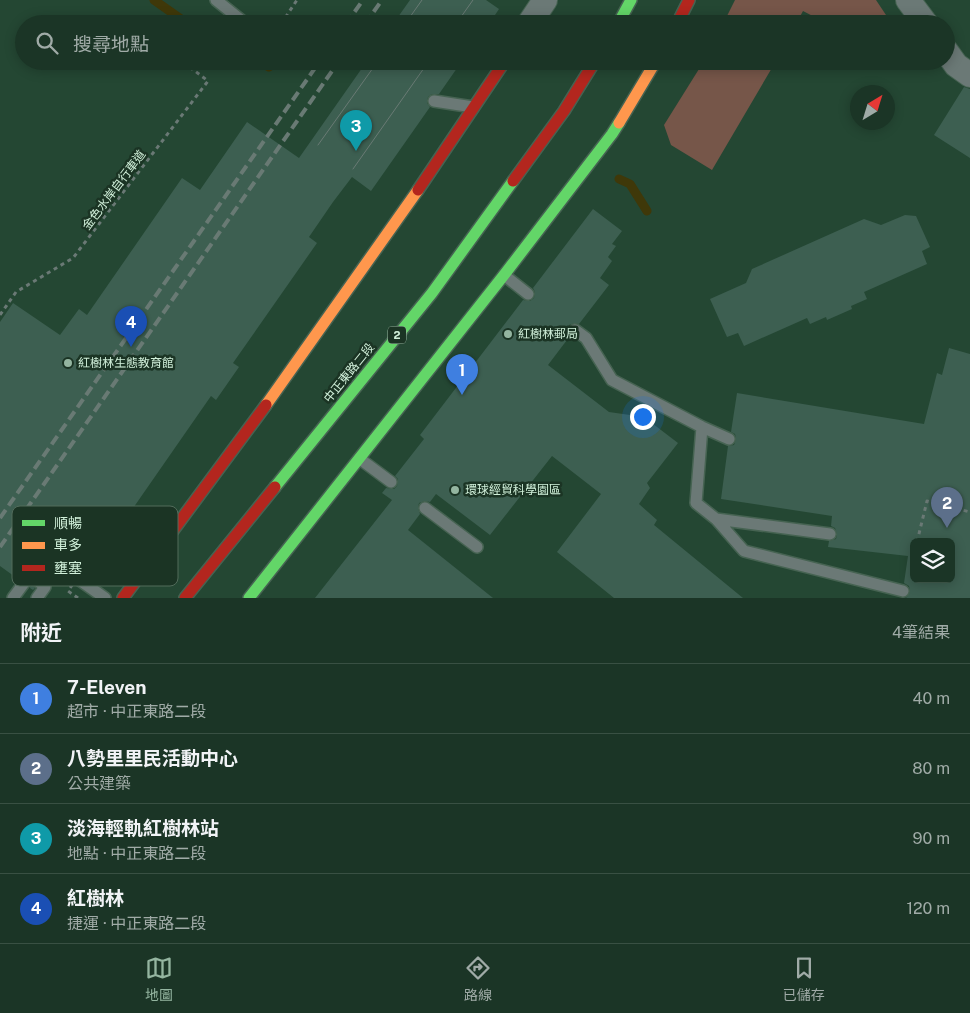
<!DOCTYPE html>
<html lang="zh-TW">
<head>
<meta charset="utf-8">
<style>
	body { margin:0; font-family:"Public Sans","Noto Sans TC",sans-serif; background:#284032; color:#f1f3f6 }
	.controls { position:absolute; right:15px; bottom:15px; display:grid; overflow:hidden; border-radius:8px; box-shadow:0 2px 12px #0003 }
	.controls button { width:45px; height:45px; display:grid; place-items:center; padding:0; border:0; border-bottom:1px solid #395043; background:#1b3526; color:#f1f3f6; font:25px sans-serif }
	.compass { position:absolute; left:850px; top:85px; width:45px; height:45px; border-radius:50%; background:#1b3526; box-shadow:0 2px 12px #0003; rotate:38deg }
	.you { position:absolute; left:642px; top:416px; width:18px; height:18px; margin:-12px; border:4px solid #fff; border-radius:50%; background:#1a73e8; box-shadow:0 0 0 8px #1a73e833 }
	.badge { display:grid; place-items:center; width:32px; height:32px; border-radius:50%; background:#94b5a0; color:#fff; font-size:16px; font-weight:700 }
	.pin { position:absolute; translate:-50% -41px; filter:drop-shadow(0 1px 2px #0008) }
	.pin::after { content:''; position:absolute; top:26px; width:18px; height:15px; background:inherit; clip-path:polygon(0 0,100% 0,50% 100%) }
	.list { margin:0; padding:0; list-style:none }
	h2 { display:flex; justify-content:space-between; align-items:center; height:65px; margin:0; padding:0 20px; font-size:21px }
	h2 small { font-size:16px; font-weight:400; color:#a0aba7 }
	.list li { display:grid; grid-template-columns:32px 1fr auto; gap:15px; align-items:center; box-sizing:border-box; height:70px; padding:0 20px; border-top:1px solid #395043 }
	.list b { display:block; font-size:19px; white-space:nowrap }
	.list p { margin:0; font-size:16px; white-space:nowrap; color:#a0aba7 }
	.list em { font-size:16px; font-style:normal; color:#a0aba7 }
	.icon { flex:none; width:28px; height:28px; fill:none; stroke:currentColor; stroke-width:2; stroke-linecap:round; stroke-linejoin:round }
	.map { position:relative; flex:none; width:970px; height:598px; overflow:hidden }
	.search { position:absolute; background:#1b3526; box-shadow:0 2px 12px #0003; left:15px; right:15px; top:15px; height:55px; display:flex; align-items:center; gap:12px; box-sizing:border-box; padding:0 18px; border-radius:28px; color:#a0aba7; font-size:19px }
	.sheet { height:345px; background:#1b3526 }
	nav { display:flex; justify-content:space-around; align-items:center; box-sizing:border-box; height:70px; border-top:1px solid #395043; background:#1b3526; font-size:14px; color:#a0aba7 }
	nav a { display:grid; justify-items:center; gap:2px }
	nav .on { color:#94b5a0 }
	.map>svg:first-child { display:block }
	.green { fill:#765649 }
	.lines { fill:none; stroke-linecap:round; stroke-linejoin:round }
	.stream { stroke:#3f3809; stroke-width:9 }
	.building { fill:#3d5f51; fill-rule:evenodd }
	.lane-casing { stroke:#466352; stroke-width:14 }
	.street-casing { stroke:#466352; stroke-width:26 }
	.fast-casing { stroke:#466352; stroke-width:14 }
	.slow-casing { stroke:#466352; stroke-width:14 }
	.jam-casing { stroke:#466352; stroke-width:14 }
	.path { stroke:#6a7975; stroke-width:3; stroke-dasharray:4 4; stroke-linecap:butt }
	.lane { stroke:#6b7976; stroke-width:11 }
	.street { stroke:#6b7976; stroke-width:24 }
	.fast { stroke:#63d668; stroke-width:11 }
	.slow { stroke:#ff974d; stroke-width:11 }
	.jam { stroke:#b3261e; stroke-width:11 }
	.tram { stroke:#697a74; stroke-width:1 }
	.rail { stroke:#697a74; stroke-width:4; stroke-dasharray:10 5; stroke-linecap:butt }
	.path-bridge { stroke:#6a7975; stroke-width:3; stroke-dasharray:4 4; stroke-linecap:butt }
	.poi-dot { fill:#94b5a0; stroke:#1b3424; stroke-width:2 }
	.labels { text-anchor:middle; stroke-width:5; stroke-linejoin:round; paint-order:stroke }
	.shield { fill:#1b3424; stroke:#9ab8a3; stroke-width:1 }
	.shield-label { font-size:11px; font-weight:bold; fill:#d1f0da }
	.street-label { font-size:12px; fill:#d1f0da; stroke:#1b3424 }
	.poi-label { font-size:12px; fill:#d1f0da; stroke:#1b3424; text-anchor:start }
	.key { fill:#1b3424; stroke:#526c5b; stroke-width:1 }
	.key-label { font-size:14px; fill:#d1f0da }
</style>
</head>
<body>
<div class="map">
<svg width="970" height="598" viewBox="0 0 970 598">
	<rect width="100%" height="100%" fill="#244733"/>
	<!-- green -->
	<path class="green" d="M 735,0 L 876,0 L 892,24 L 828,24 L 803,11 L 796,24 L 723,24 Z
		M 704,61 L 776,61 L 712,170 L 671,145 L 664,125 Z"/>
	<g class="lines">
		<!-- stream -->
		<path class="stream" d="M 154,0 L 188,24
			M 258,61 L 269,67
			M 619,179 L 630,184 L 647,211"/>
	</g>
	<!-- building -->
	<path class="building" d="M 410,0 L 486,0 L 499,9 L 489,24 L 393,24 Z
		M 367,61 L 462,61 L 439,94 L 432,94 L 428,97 L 427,103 L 430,107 L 371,191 L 352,177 L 333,202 L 309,237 L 317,243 L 233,363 L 239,367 L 216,400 L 211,396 L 88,573 L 78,565 L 76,568 L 67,567 L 64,573 L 67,580 L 64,584 L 46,572 L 43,576 L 37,575 L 33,578 L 32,581 L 35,588 L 33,590 L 30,588 L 31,580 L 28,577 L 21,576 L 18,579 L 0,566 L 0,322 L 13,303 L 60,335 L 79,309 L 87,315 L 182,178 L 200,190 L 247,122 L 299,158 Z
		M 964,87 L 970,89 L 970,158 L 934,135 Z
		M 593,209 L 622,231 L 612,244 L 616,246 L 608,257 L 612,261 L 600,278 L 609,285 L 579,324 L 575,323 L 569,325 L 568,330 L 570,336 L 548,365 L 609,412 L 644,417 L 678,443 L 647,483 L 650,488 L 639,504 L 657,520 L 654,525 L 743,598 L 614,598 L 557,552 L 601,494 L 552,456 L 490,535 L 436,494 L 430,502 L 425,501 L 419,503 L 418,508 L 420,514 L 408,530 L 493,598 L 315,598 L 392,500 L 382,493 L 386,488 L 394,489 L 397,486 L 398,479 L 395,476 L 424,439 L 420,435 L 523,300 L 530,301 L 534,298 L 535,292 L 533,288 Z
		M 905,215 L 916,216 L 930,247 L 922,251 L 927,264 L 864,292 L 867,299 L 851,306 L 852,309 L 827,320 L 826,317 L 810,324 L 807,318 L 744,346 L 738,333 L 727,337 L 710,299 L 746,283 L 752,269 L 864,219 L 881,225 Z
		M 949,348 L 970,354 L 970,598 L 906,598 L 910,592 L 909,586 L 904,583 L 908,556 L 828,547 L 829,541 L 836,539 L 837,534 L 835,528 L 831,526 L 832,516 L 721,499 L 728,446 L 734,445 L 736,439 L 735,434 L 731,432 L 737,393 L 924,424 L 937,373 L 942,375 ZM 914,542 L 951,542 L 951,579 L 914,579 Z"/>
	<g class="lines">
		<!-- lane casing -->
		<g class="lane-casing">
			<path id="lane" d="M 216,0 L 246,24
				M 434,101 L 473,107
				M 504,275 L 528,294
				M 575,330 L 586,338 L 612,380 L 702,427 L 729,439
				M 702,427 L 696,503 L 716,519 L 830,534
				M 360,459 L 391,482
				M 425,508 L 477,547
				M 716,519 L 744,551 L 903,591
				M 71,574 L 105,598
				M 13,598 L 24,583
				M 37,598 L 45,587 L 39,582"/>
		</g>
		<!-- street casing -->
		<g class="street-casing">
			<path id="street" d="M 908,0 L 926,24
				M 529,24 L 545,0
				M 946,51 L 956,65 L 970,75"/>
		</g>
		<!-- fast casing -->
		<g class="fast-casing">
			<path id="fast" d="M 618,24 L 631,0
				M 275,487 L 432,293 L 513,181
				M 249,598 L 504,275 L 612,134 L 619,123"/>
		</g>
		<!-- slow casing -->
		<g class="slow-casing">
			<path id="slow" d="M 619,123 L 656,61
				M 266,405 L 418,190"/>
		</g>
		<!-- jam casing -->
		<g class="jam-casing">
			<path id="jam" d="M 677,24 L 689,0
				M 513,181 L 564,111 L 595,61
				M 418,190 L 505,61
				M 123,598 L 266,405
				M 185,598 L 275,487"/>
		</g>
		<!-- path -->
		<path class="path" d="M 281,24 L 297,0
			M 0,315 L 16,292 L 73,258 L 208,81 L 191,68 L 196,61
			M 917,542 L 927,501 L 970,512
			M 912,560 L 914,553"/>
		<!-- lane -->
		<use href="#lane" class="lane"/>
		<!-- street -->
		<use href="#street" class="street"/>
		<!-- fast -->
		<use href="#fast" class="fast"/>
		<!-- slow -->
		<use href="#slow" class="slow"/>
		<!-- jam -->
		<use href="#jam" class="jam"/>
		<!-- tram -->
		<path class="tram" d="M 405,24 L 422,0
			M 456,24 L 473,0
			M 318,145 L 378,61
			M 353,169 L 429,61"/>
		<!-- rail -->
		<path class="rail" d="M 346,24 L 363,0
			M 365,24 L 382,0
			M 0,518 L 320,61
			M 0,547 L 339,61"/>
		<!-- path-bridge -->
		<path class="path-bridge" d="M 78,598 L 68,591 L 83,569"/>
	</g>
	<!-- markers -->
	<g class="poi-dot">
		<circle cx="508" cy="334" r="5"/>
		<circle cx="68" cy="363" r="5"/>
		<circle cx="455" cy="490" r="5"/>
	</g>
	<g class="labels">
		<!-- shield labels -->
		<rect class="shield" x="388" y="326.5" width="18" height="17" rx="4"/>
		<g class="shield-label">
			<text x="397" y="339">2</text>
		</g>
		<!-- street labels -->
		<g class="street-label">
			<text transform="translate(114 190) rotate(-53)" y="4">金色水岸自行車道</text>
			<text transform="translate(349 373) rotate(-51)" y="4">中正東路二段</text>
		</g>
		<!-- poi labels -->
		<g class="poi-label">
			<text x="518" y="338">紅樹林郵局</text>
			<text x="78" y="367">紅樹林生態教育館</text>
			<text x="465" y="494">環球經貿科學園區</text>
		</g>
	</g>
	<!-- legend -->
	<rect x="12" y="506" width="166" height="80" rx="8" class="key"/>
	<rect x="22" y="520" width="23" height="6" fill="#63d668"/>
	<rect x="22" y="542" width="23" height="7" fill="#ff974d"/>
	<rect x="22" y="565" width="23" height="6" fill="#b3261e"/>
	<g class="key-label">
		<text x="54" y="528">順暢</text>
		<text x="54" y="550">車多</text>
		<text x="54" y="573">壅塞</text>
	</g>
</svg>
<div class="controls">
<button><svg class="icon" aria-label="layers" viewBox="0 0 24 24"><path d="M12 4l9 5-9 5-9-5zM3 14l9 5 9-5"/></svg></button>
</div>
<svg class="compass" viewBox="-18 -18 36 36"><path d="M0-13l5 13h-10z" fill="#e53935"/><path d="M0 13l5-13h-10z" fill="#a0aba7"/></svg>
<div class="you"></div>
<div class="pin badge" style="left:462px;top:395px;background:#3f7fe0">1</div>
<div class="pin badge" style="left:947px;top:528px;background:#5c6f8a">2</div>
<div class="pin badge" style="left:356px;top:151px;background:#0f9aa8">3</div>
<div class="pin badge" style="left:131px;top:347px;background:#1a4fb4">4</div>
<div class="search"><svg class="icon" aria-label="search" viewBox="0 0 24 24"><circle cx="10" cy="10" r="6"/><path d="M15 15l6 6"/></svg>搜尋地點</div>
</div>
<section class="sheet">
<h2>附近<small>4筆結果</small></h2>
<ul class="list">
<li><span class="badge" style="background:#3f7fe0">1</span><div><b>7-Eleven</b><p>超市 · 中正東路二段</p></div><em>40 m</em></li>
<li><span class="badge" style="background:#5c6f8a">2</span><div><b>八勢里里民活動中心</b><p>公共建築</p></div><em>80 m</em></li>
<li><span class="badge" style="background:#0f9aa8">3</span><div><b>淡海輕軌紅樹林站</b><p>地點 · 中正東路二段</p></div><em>90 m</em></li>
<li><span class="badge" style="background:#1a4fb4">4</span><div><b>紅樹林</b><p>捷運 · 中正東路二段</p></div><em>120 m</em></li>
</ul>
</section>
<nav>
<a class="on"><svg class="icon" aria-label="map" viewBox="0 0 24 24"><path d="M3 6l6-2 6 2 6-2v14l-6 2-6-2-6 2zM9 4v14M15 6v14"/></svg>地圖</a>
<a><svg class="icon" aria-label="directions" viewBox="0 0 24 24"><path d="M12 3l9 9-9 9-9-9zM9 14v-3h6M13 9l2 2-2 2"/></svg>路線</a>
<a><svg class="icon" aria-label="saved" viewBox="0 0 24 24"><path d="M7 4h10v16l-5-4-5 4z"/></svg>已儲存</a>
</nav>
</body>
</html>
